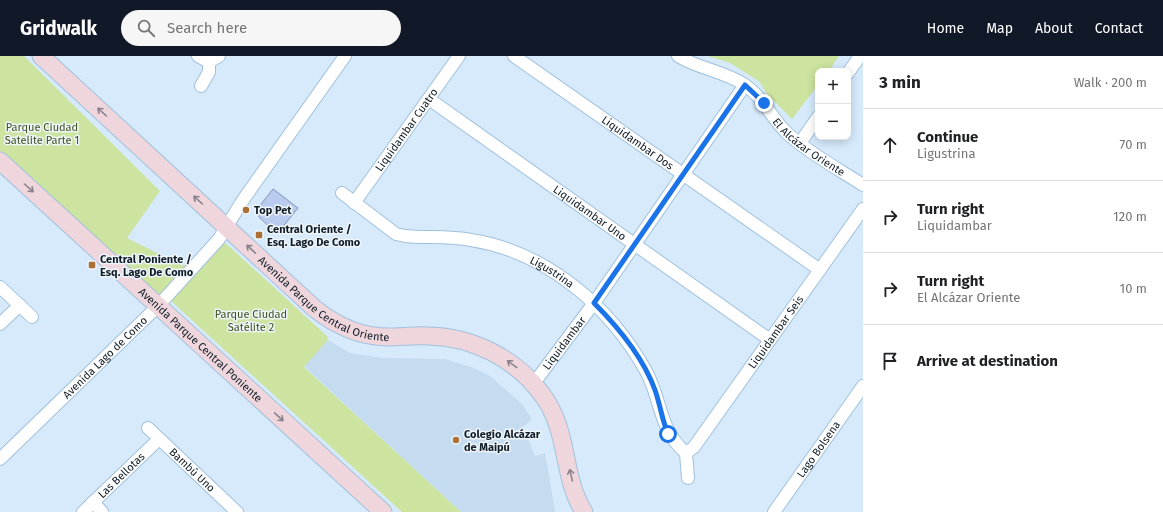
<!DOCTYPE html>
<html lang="en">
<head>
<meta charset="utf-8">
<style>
	body { margin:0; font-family:"Fira Sans",sans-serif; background:#f6f6f6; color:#202124 }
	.controls { position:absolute; right:12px; top:12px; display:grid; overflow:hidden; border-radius:8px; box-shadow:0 2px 10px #0003 }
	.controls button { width:36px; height:36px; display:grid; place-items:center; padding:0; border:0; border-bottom:1px solid #e0e0e0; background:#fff; color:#202124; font:20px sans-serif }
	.stop { position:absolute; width:12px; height:12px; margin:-9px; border:3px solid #1a73e8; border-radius:50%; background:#fff }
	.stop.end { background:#1a73e8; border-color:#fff; box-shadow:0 1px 4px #0008 }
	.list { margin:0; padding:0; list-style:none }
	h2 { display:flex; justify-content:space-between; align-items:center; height:52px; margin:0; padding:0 16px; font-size:17px }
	h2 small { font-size:13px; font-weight:400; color:#757577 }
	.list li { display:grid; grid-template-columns:26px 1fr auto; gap:12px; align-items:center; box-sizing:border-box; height:72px; padding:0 16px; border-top:1px solid #e0e0e0 }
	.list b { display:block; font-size:15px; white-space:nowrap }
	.list p { margin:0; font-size:13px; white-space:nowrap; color:#757577 }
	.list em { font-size:13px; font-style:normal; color:#757577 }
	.icon { flex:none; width:22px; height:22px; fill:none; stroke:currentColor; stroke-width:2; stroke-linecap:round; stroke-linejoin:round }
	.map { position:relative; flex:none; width:863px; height:456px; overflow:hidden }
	header { display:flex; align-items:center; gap:24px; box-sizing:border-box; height:56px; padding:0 20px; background:#111827; color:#fff }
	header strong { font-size:19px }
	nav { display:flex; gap:22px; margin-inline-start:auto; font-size:14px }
	.search { width:280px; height:36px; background:#f6f6f6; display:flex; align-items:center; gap:10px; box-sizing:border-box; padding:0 14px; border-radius:22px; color:#757577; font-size:15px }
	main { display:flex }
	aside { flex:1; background:#fff }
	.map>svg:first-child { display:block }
	.built { fill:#c4dbf0 }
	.green { fill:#cce4a0 }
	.building { fill:#b9cbee; stroke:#8394b6 }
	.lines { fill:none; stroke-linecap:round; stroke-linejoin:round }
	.street-casing { stroke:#a0c1dd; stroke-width:14 }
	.secondary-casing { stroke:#a0c1dd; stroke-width:19 }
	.street { stroke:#fff; stroke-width:12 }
	.secondary { stroke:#efd6dc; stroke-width:17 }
	.oneway { stroke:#8b838b }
	.route { stroke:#1a73e8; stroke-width:5 }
	.poi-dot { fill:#ac7132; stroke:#eef5fb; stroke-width:1.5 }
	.labels { text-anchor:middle; stroke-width:3; stroke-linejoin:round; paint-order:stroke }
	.park-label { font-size:11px; fill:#42521d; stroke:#eef5fb }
	.street-label { font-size:11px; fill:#101d27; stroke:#eef5fb }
	.poi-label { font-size:11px; font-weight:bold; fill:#101d27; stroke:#eef5fb; text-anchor:start }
</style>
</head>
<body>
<header>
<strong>Gridwalk</strong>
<div class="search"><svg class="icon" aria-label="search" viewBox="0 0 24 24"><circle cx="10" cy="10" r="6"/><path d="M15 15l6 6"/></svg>Search here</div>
<nav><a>Home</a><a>Map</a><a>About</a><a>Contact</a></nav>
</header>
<main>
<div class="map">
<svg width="863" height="456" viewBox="0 0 863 456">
	<rect width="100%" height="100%" fill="#d6eafc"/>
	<!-- built -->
	<path class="built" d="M 328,284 L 350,297 L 382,302 L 445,303 L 474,312 L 490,320 L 522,348 L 532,363 L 523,371 L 535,400 L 545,397 L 555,456 L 461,456 L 304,310 Z"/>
	<!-- green -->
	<path class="green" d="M 0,0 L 24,0 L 160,135 L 127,182 L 181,209 L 187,209 L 158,242 L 0,95 Z
		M 708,0 L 839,0 L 829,15 L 818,15 L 818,29 L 792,63 L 766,37 L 760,26 L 730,7 Z
		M 219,183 L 231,192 L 327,280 L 328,284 L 304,311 L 461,456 L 402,456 L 171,245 L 188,217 Z"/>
	<!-- building -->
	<path class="building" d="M 273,133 L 298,152 L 277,178 L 259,161 L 258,152 Z"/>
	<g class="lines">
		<!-- street casing -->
		<g class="street-casing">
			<g id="street">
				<path d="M 198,0 L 209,6 L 219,0"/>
				<path id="s1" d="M 514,0 L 820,214"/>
				<path id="s2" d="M 678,0 C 699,13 724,15 745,29 C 764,42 771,62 787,77 C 807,96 840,114 863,129"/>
				<path d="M 848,17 L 860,0"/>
				<path d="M 201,30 L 209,16 L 209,6"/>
				<path id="s3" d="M 429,43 L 770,284"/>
				<path d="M 800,87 L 818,61"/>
				<path id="s4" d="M 342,137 L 396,178 L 405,180 C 427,182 449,180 471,184 C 547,196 611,251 647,317 C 662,346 659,374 686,397"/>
				<path id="s5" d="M 354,147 L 459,0"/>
				<path d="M 0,231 L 32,261"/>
				<path d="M 0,268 L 20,249"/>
				<path id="s6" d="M 534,327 L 594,247 L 745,29"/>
				<path id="s7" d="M 148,372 L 237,456"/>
				<path id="s8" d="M 686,397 L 694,391 L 863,153"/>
				<path d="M 686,397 L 688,422"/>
				<path id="s9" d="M 0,403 L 158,250 L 219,183 L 243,144 L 345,0"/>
				<path d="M 93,446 L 102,456"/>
				<path id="s10" d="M 83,456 L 159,383"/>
				<path id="s11" d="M 774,456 L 863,330"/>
			</g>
		</g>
		<!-- secondary casing -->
		<g class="secondary-casing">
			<g id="secondary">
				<path id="s12" d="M 41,0 L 314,252 C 336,270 361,281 389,281 C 402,281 415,279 429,280 C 472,281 515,302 541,337 C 570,374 561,420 584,456"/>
				<path id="s13" d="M 0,105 L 383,456"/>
			</g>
		</g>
		<!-- street -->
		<use href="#street" class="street"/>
		<!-- secondary -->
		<use href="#secondary" class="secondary"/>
	</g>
	<!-- one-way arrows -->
	<defs><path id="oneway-shaft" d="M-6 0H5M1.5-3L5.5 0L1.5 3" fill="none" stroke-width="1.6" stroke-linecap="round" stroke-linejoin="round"/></defs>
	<g class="oneway">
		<use href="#oneway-shaft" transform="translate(102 56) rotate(-138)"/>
		<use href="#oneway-shaft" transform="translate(29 132) rotate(42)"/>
		<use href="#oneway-shaft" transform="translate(198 144) rotate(-138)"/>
		<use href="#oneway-shaft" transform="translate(251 193) rotate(-137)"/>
		<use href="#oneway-shaft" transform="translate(512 308) rotate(-144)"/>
		<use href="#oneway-shaft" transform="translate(279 361) rotate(43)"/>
		<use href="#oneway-shaft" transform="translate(571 419) rotate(-103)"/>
	</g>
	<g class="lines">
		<!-- route -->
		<path class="route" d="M 668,378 C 662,364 660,348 655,334 C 643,301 618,271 594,247 L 745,29 L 764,47"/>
	</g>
	<!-- markers -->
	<g class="poi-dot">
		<circle cx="246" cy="154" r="4"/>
		<rect x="255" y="175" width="8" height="8" rx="2"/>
		<rect x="88" y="205" width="8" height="8" rx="2"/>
		<circle cx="456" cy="384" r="4"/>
	</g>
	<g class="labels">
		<!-- park labels -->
		<g class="park-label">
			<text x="42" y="75">Parque Ciudad<tspan x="42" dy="13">Satelite Parte 1</tspan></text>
			<text x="251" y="262">Parque Ciudad<tspan x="251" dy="13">Satélite 2</tspan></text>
		</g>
		<!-- street labels -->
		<g class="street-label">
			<text dy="4" stroke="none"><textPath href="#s5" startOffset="90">Liquidambar Cuatro</textPath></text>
			<text dy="4" stroke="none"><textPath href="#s1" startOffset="151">Liquidambar Dos</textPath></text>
			<text dy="4" stroke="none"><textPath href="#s2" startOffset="163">El Alcázar Oriente</textPath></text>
			<text dy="4" stroke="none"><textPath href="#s3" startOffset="197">Liquidambar Uno</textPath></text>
			<text dy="4" stroke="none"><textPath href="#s4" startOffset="231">Ligustrina</textPath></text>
			<text dy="4" stroke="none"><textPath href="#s12" startOffset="376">Avenida Parque Central Oriente</textPath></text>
			<text dy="4" stroke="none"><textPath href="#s8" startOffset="151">Liquidambar Seis</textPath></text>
			<text dy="4" stroke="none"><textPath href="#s6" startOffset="50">Liquidambar</textPath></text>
			<text dy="4" stroke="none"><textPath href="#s13" startOffset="272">Avenida Parque Central Poniente</textPath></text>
			<text dy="4" stroke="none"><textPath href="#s9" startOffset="146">Avenida Lago de Como</textPath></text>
			<text dy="4" stroke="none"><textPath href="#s11" startOffset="77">Lago Bolsena</textPath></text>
			<text dy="4" stroke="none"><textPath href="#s7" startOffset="61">Bambú Uno</textPath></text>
			<text dy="4" stroke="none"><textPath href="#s10" startOffset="53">Las Bellotas</textPath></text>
		</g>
		<!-- poi labels -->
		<g class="poi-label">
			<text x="254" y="158">Top Pet</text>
			<text x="267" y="177">Central Oriente /<tspan x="267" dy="13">Esq. Lago De Como</tspan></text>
			<text x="100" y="207">Central Poniente /<tspan x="100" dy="13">Esq. Lago De Como</tspan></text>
			<text x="464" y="382">Colegio Alcázar<tspan x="464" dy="13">de Maipú</tspan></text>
		</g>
	</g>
</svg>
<div class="controls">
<button>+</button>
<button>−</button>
</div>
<div class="stop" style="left:668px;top:378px"></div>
<div class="stop end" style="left:764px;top:47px"></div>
</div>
<aside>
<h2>3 min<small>Walk · 200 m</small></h2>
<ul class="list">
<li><svg class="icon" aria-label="ahead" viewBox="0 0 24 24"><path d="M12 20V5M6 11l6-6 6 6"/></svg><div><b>Continue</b><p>Ligustrina</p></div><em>70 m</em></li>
<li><svg class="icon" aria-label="right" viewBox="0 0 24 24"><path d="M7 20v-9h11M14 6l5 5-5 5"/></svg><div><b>Turn right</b><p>Liquidambar</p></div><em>120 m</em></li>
<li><svg class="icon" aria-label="right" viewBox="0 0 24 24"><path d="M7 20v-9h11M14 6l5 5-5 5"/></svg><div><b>Turn right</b><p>El Alcázar Oriente</p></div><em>10 m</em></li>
<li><svg class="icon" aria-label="arrive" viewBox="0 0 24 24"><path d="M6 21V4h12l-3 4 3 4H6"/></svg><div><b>Arrive at destination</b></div></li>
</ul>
</aside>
</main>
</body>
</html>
